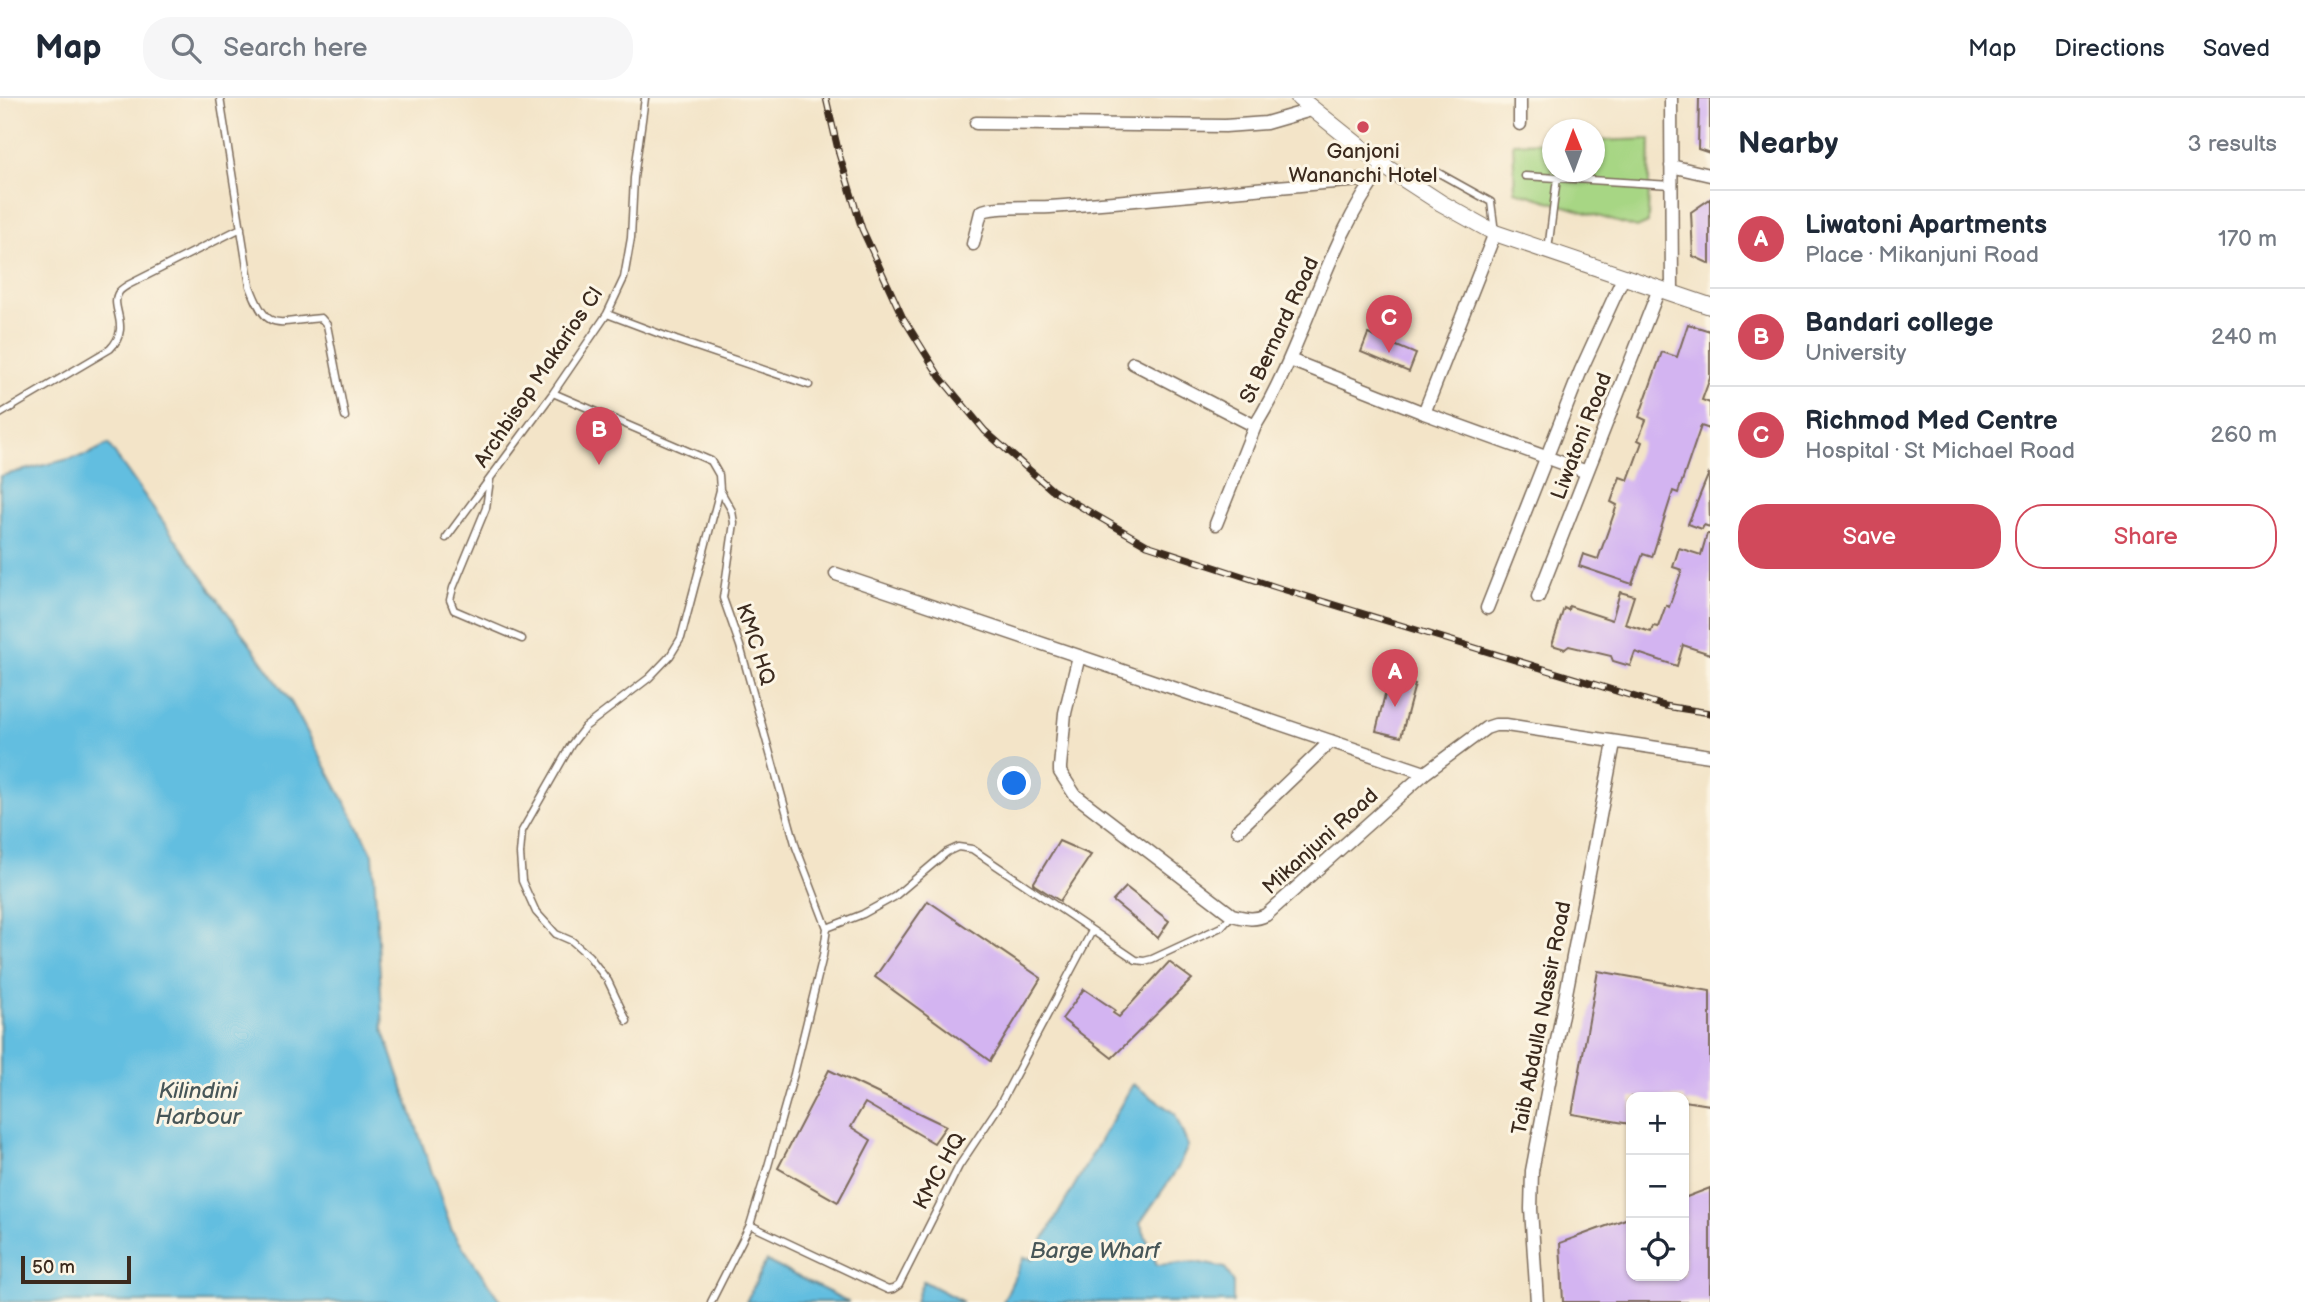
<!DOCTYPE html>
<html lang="en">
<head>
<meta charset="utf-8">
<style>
	body { margin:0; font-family:"Balsamiq Sans",sans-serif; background:#f6f6f7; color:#1f2937 }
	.controls { position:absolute; right:21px; bottom:21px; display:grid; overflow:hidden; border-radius:14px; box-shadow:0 2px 5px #0004 }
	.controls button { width:63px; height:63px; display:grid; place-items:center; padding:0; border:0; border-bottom:2px solid #e0e1e3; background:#fff; color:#1f2937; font:35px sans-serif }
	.compass { position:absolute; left:1542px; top:21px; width:63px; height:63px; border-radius:50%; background:#fff; box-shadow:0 2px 5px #0004; rotate:359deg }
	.scale { position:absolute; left:21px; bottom:18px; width:110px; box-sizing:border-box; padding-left:7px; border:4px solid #3b2a1e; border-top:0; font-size:19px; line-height:24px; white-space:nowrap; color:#3b2a1e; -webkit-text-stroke:5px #fcf5e5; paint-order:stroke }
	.you { position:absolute; left:1015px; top:686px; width:24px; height:24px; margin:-18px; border:5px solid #fff; border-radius:50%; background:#1a73e8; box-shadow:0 0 0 10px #1a73e833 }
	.badge { display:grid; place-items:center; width:46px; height:46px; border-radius:50%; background:#d1495b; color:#fff; font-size:23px; font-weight:700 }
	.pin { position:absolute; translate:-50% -58px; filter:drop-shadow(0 2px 4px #0008) }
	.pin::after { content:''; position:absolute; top:37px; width:24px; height:21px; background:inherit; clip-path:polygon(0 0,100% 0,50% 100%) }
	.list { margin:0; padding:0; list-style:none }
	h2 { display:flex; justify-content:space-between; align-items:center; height:91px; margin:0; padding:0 28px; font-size:30px }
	h2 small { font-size:23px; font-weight:400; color:#747a83 }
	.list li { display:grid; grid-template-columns:46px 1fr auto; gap:21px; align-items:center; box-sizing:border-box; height:98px; padding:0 28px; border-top:2px solid #e0e1e3 }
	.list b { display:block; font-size:26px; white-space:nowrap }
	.list p { margin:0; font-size:23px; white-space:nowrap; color:#747a83 }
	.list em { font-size:23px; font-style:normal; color:#747a83 }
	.actions { display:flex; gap:14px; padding:21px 28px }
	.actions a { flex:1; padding:16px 0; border:2px solid #d1495b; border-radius:28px; text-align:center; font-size:24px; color:#d1495b }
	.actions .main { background:#d1495b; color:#fff }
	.icon { flex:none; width:38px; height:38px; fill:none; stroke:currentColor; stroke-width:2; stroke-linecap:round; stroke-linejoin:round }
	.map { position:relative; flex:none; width:1710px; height:1204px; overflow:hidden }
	header { display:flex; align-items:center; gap:42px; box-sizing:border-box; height:98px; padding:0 35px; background:#fff; border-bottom:2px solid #e0e1e3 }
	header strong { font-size:33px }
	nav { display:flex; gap:38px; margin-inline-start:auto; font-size:24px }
	.search { width:490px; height:63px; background:#f6f6f7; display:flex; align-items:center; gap:18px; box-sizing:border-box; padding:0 24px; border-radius:28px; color:#747a83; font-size:26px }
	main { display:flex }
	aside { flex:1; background:#fff }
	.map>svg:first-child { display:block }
	.green { fill:#a7d684; stroke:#718051; stroke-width:2 }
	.water { fill:#62bee0; stroke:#4e747f; stroke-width:2 }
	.building { fill:#d3b4f1 }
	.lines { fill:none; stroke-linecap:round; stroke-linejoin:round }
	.service-casing { stroke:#7b6b5a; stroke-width:9 }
	.minor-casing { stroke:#7b6b5a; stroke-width:15 }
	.tertiary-casing { stroke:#7b6b5a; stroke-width:18 }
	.service { stroke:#fff; stroke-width:6 }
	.minor { stroke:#fff; stroke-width:12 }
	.tertiary { stroke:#fff; stroke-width:16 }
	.rail-casing { stroke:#3b2a1e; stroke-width:7 }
	.rail { stroke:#fcf5e5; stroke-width:4.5; stroke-dasharray:13; stroke-linecap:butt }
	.poi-dot { fill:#d1495b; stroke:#fcf5e5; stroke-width:2.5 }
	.labels { text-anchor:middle; stroke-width:6; stroke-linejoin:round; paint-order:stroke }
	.poi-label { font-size:21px; fill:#3b2a1e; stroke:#fcf5e5 }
	.street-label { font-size:21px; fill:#3b2a1e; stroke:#fcf5e5 }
	.water-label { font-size:23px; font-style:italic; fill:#475658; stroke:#fcf5e5 }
</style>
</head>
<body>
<header>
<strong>Map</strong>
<div class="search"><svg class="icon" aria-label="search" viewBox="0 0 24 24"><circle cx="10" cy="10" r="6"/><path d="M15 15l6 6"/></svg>Search here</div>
<nav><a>Map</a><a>Directions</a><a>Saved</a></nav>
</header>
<main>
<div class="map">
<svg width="1710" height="1204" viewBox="0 0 1710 1204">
	<rect width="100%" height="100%" fill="#fcf5e5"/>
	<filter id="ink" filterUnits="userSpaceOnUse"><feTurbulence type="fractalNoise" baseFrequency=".0143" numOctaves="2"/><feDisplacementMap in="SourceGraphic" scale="14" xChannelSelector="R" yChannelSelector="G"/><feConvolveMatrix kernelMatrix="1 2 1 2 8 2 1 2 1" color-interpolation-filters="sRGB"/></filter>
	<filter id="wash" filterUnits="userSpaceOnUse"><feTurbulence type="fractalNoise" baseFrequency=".00686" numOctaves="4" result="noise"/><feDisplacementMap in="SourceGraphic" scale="28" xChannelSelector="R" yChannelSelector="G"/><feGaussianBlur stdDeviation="1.57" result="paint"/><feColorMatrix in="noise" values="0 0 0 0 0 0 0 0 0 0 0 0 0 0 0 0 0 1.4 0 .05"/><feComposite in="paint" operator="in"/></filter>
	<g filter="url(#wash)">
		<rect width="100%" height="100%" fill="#f3e4c8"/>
		<!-- green -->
		<path class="green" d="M 1650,41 L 1648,125 L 1637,130 L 1515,93 L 1513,45 L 1552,44 L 1552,74 L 1594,74 L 1595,43 Z"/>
		<!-- water -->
		<path class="water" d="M 108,346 L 291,604 L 373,756 L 383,931 L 452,1133 L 501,1204 L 0,1204 L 0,378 L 89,356 Z
			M 1133,986 L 1175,1016 L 1188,1048 L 1178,1070 L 1140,1125 L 1157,1167 L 1196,1164 L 1225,1170 L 1233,1183 L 1233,1204 L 1003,1204 L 1024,1159 L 1032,1161 Z
			M 766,1163 L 849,1204 L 746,1204 Z
			M 923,1183 L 963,1204 L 915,1204 Z"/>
		<g id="blocks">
			<!-- building -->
			<path class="building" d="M 1699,0 L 1710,0 L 1710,55 L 1698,51 Z
				M 1710,101 L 1710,166 L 1693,158 L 1691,114 Z
				M 1688,226 L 1710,233 L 1710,280 L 1702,302 L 1710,305 L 1710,331 L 1701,328 L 1678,395 L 1673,393 L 1652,459 L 1643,456 L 1632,486 L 1579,468 L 1583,456 L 1598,461 L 1617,407 L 1611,404 L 1620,379 L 1628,382 L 1642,344 L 1638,342 L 1646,322 L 1639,319 L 1662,254 L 1677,259 Z
				M 1368,236 L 1416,256 L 1409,274 L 1361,254 Z
				M 1709,375 L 1710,429 L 1704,427 L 1702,431 L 1688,426 Z
				M 1707,436 L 1710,436 L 1710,556 L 1683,547 L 1677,568 L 1635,554 L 1630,568 L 1613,563 L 1611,558 L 1569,548 L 1565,551 L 1552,547 L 1564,510 L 1568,512 L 1569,508 L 1612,522 L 1620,494 L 1634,498 L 1625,526 L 1651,534 L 1653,528 L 1658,529 L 1666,507 L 1669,509 L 1682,472 L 1673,469 L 1679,450 L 1701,457 Z
				M 1389,580 L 1415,586 L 1401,639 L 1376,633 Z
				M 1059,743 L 1091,757 L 1060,803 L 1033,786 Z
				M 1126,789 L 1169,823 L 1158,840 L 1113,803 Z
				M 928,803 L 1041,880 L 990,963 L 875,879 Z
				M 1169,864 L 1192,881 L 1112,960 L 1062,921 L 1084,891 L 1115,912 L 1113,915 L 1119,919 Z
				M 1598,873 L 1710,893 L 1710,1007 L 1684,1003 L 1684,999 L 1631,999 L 1630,1026 L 1572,1016 Z
				M 829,972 L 946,1028 L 934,1045 L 865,1005 L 851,1029 L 871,1042 L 838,1104 L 778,1070 Z
				M 1710,1090 L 1710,1204 L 1563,1204 L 1560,1145 L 1631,1119 L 1631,1178 L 1684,1178 L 1684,1100 Z"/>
		</g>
	</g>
	<g filter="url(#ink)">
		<use href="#blocks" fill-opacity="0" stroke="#7b6b5a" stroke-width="2"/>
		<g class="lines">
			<!-- service casing -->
			<g class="service-casing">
				<path id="service" d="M 220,0 L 250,188 C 268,237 276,223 321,220 L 327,227 L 345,319
					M 1437,74 L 1491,104 L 1495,134
					M 1525,78 L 1671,87
					M 1548,152 L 1557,80
					M 607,216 L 676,242 L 809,287
					M 553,295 L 711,363 L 719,377 L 720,392 L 681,540 L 670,558 L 649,580 L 585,629 L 571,647 L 522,733 L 520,756 L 522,783 L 536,814 L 556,836 L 572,843 L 589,858 L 608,883 L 627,923
					M 0,316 L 110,251 C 133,228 108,209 119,194 C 121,191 125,189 128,187 L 241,130
					M 490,382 L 486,410 L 453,490 L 450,502 L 454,512 L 522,541
					M 446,440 L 553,295 L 607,216 L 624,180 L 631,140 L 634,80 L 645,0
					M 827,830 L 863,816 L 894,799 L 947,754 L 958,749 L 972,751 L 1136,862 L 1144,863 L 1152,861 L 1221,829 L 1232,817
					M 750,1127 L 888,1192 L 893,1191 L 899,1187 L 959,1068 L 999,1008 L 1092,833
					M 711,1204 L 750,1127 L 768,1068 L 794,976 L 823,858 L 827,830 L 796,749 L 740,548 L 723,500 L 734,425 L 732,413 L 720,392"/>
			</g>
			<!-- minor casing -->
			<g class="minor-casing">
				<path id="minor" d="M 1671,0 L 1672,196
					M 976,25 L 1225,28 L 1266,25 L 1311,12
					M 1520,26 L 1520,0
					M 1671,68 L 1710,77
					M 973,146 L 981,114 C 992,107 1034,110 1050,109 C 1158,101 1265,89 1374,81
					M 1290,262 L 1424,315 L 1587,374
					M 1133,265 L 1255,328 C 1306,246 1325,144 1384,68
					M 1424,315 L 1495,135
					M 1216,426 L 1255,328
					M 836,476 L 1425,675
					M 1538,499 L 1659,191
					M 1487,510 L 1581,272 L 1623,180
					M 1079,558 L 1065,615 L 1060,669 L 1060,674 L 1075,697 L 1232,817 C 1245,820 1254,823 1266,817 L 1425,675 L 1486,630 L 1495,627 L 1506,627 L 1710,658
					M 1238,732 L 1331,643
					M 1537,1204 L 1531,1111 L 1532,1073 L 1614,645"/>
			</g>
			<!-- tertiary casing -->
			<g class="tertiary-casing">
				<path id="tertiary" d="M 1299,0 L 1384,68 L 1441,105 L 1495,135 L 1710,208"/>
			</g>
			<!-- service -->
			<use href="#service" class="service"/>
			<!-- minor -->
			<use href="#minor" class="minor"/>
			<!-- tertiary -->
			<use href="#tertiary" class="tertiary"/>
			<!-- rail casing -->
			<g class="rail-casing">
				<path id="rail" d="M 826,0 L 839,56 L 862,131 L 902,218 L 940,279 L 985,333 L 1052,392 L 1147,447 L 1279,490 L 1665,608 L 1710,615"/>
			</g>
			<!-- rail -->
			<use href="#rail" class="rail"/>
		</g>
	</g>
	<!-- markers -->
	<circle class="poi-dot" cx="1363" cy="29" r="7"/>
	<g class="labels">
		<!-- poi labels -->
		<g class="poi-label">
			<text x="1363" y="60">Ganjoni<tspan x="1363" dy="24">Wananchi Hotel</tspan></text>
		</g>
		<!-- street labels -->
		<g class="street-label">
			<text transform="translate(1279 232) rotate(-65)" y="7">St Bernard Road</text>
			<text transform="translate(538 279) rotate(-56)" y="7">Archbisop Makarios Cl</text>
			<text transform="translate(1581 338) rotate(-69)" y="7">Liwatoni Road</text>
			<text transform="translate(756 546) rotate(72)" y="7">KMC HQ</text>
			<text transform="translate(1320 743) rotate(-42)" y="7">Mikanjuni Road</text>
			<text transform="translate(1541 920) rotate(-79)" y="7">Taib Abdulla Nassir Road</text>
			<text transform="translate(939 1073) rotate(-61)" y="7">KMC HQ</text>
		</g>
		<!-- water labels -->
		<g class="water-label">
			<text x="198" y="1000">Kilindini<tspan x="198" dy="26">Harbour</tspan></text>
			<text x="1095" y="1160">Barge Wharf</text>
		</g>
	</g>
</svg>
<div class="controls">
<button>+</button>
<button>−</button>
<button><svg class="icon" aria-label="locate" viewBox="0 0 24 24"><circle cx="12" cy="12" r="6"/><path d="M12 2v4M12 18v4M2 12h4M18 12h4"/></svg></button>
</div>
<svg class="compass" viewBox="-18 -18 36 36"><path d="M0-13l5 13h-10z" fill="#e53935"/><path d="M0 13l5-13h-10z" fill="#747a83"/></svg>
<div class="scale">50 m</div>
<div class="you"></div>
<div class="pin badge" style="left:1395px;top:609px">A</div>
<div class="pin badge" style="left:599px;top:367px">B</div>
<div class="pin badge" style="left:1389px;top:255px">C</div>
</div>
<aside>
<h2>Nearby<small>3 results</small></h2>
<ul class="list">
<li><span class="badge">A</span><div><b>Liwatoni Apartments</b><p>Place · Mikanjuni Road</p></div><em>170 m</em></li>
<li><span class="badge">B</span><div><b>Bandari college</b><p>University</p></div><em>240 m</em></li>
<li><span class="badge">C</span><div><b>Richmod Med Centre</b><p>Hospital · St Michael Road</p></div><em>260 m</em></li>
</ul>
<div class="actions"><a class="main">Save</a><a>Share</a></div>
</aside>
</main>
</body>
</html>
